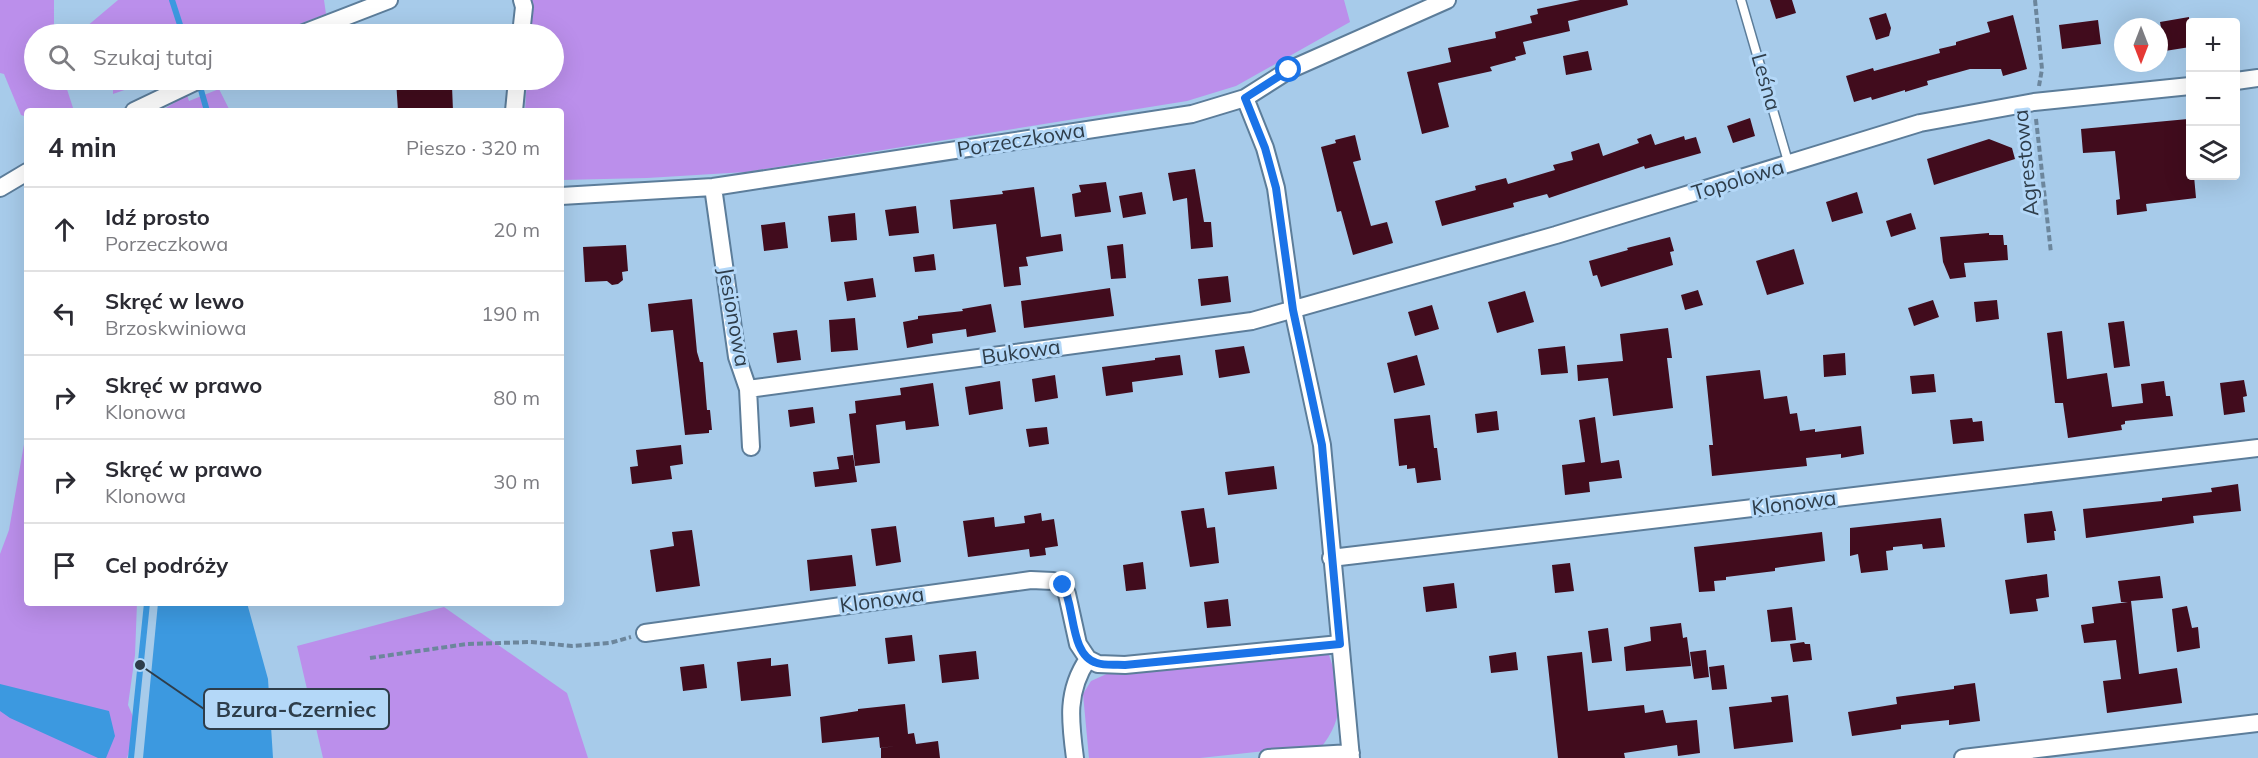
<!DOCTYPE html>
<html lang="pl">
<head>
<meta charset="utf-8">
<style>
	body { margin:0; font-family:Mulish,sans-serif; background:#f7f7f7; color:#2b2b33 }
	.controls { position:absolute; right:18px; top:18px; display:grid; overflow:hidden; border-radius:6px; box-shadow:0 6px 24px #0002 }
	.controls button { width:54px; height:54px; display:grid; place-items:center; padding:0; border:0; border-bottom:2px solid #e1e1e2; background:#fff; color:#2b2b33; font:30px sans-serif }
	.compass { position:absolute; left:2114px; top:18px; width:54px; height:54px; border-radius:50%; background:#fff; box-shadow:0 6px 24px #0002; rotate:180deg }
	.stop { position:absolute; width:18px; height:18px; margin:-14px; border:4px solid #1a73e8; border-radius:50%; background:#fff }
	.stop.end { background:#1a73e8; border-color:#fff; box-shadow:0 2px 6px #0008 }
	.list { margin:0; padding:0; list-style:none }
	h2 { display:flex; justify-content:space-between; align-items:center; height:78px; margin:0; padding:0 24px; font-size:26px }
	h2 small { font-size:20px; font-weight:400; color:#7c7c81 }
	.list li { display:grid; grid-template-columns:39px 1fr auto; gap:18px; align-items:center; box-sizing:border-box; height:84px; padding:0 24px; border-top:2px solid #e1e1e2 }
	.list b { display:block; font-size:22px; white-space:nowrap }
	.list p { margin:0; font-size:20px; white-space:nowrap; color:#7c7c81 }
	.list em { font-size:20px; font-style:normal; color:#7c7c81 }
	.icon { flex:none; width:33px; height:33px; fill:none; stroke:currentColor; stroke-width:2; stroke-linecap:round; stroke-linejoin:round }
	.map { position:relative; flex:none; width:2258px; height:758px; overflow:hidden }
	.search { position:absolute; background:#fff; box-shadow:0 6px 24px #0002; left:24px; top:24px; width:540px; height:66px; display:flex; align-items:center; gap:15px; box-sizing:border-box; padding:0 21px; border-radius:33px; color:#7c7c81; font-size:22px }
	.panel { position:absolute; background:#fff; box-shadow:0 6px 24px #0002; left:24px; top:108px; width:540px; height:498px; border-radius:6px }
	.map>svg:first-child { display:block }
	.green { fill:#bb8feb }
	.water { fill:#3c99e0 }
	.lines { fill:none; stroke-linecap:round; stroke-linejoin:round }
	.stream { stroke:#3c99e0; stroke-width:6 }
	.building { fill:#410c1d }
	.lane-casing { stroke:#5c7d9a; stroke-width:11 }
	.street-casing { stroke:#5c7d9a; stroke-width:20 }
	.path { stroke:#6c869c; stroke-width:4; stroke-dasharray:6 3; stroke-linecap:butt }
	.lane { stroke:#fff; stroke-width:8 }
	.street { stroke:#fff; stroke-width:16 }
	.route { stroke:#1a73e8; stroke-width:8 }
	.labels { text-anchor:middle; stroke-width:6; stroke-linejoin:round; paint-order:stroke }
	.street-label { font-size:21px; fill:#2e3d4a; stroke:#b4d8f8 }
	.leader { fill:none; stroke:#2e3d4a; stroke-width:2 }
	.callout-dot { fill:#2e3d4a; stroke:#b4d8f8; stroke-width:2 }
	.callout { fill:#b4d8f8; stroke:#2e3d4a; stroke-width:2 }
	.callout-label { font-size:22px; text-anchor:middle; font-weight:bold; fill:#2e3d4a }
</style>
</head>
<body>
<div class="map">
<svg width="2258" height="758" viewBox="0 0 2258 758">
	<rect width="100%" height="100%" fill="#a7cbea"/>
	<!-- green -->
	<path class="green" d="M 0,0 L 54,0 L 54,34 L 34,34 L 34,80 L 64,80 L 74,111 L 27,111 L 27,117 L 21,115 L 4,74 L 0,73 Z
		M 118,0 L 324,0 L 326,14 L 273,34 L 86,34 L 86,27 Z
		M 532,0 L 1344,0 L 1350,22 L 1236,86 L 1187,101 L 746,172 L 647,178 L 561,180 L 561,111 L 525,111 L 527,80 L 554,80 L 554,34 L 530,34 Z
		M 113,80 L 153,80 L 113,94 Z
		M 219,89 L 230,111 L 161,111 L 187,95 L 189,101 Z
		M 27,427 L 27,603 L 137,603 L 135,655 L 128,705 L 137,726 L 127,758 L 0,758 L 0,554 L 9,530 Z
		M 444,607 L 567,693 L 588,758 L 323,758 L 297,646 Z
		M 1320,651 L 1329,655 C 1342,693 1346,717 1319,750 L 1265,751 L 1200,758 L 1089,758 L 1083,694 L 1091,681 L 1111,672 Z"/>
	<!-- water -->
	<path class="water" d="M 158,603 L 247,603 L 268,679 L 273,758 L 143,758 Z
		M 0,684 L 109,711 L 115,736 L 106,758 L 98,758 L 10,718 L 0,711 Z"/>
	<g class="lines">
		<!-- stream -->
		<path class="stream" d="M 172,0 L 183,34
			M 199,83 L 207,111
			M 131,758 L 147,603"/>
	</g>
	<!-- building -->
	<path class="building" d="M 1580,0 L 1627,0 L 1628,5 L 1568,21 L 1570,31 L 1523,42 L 1526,54 L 1515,57 L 1516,60 L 1490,67 L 1492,71 L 1438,83 L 1449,127 L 1422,134 L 1407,72 L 1451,62 L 1448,48 L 1496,38 L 1495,32 L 1532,23 L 1530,16 L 1538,14 L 1537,9 Z
		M 1770,0 L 1792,0 L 1796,13 L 1776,19 Z
		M 1886,13 L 1891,28 L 1889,36 L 1876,40 L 1869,18 Z
		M 2013,15 L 2027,69 L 2003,76 L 2001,69 L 1970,69 L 1927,81 L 1928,85 L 1905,92 L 1905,90 L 1872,100 L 1871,97 L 1854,102 L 1846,76 L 1873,68 L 1874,71 L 1940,53 L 1939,49 L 1956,45 L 1956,42 L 1990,32 L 1987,22 Z
		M 2189,17 L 2190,47 L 2165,51 L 2160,22 Z
		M 2098,20 L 2101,44 L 2062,49 L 2059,25 Z
		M 1588,51 L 1592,70 L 1566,75 L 1563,56 Z
		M 396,80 L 427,80 L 428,86 L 452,86 L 453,111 L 398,111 Z
		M 1750,118 L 1755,136 L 1733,143 L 1727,126 Z
		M 2188,119 L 2190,176 L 2194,176 L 2196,198 L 2146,204 L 2147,211 L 2117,215 L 2116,200 L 2120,199 L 2115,151 L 2083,153 L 2081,129 Z
		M 1651,134 L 1655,145 L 1684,136 L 1685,140 L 1696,137 L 1701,153 L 1645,169 L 1644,166 L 1549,198 L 1547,194 L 1513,203 L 1514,207 L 1442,226 L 1435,201 L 1476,190 L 1475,186 L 1506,178 L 1508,184 L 1555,170 L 1553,165 L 1573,160 L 1571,152 L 1599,143 L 1603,156 L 1639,143 L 1637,139 Z
		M 1355,135 L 1361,160 L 1353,162 L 1371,226 L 1387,222 L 1393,243 L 1353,255 L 1341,211 L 1337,212 L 1321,147 L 1336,143 L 1335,140 Z
		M 1989,139 L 2012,148 L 2015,159 L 1934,185 L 1927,159 Z
		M 1195,169 L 1204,222 L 1211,222 L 1213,247 L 1191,249 L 1187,198 L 1173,201 L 1168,173 Z
		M 1106,182 L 1111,212 L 1075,217 L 1072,194 L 1081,192 L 1079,185 Z
		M 1034,187 L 1041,237 L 1061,234 L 1063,251 L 1026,257 L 1028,266 L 1019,267 L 1021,285 L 1004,287 L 996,224 L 953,229 L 950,200 L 1003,194 L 1002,191 Z
		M 1142,192 L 1146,214 L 1123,218 L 1119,196 Z
		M 1857,192 L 1863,213 L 1832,222 L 1826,202 Z
		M 916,206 L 919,233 L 889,236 L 885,210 Z
		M 855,213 L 857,240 L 831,242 L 828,216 Z
		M 1911,213 L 1916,229 L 1891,237 L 1886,221 Z
		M 785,222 L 788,248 L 764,251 L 761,225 Z
		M 1989,233 L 1989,235 L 2003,235 L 2004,245 L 2007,245 L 2008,260 L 1964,263 L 1966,277 L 1950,279 L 1943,262 L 1940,237 Z
		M 1670,237 L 1674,251 L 1670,252 L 1673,265 L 1601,287 L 1597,275 L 1593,276 L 1589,261 L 1628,250 L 1627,248 Z
		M 1123,244 L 1126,278 L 1111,279 L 1107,246 Z
		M 626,245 L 628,271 L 622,272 L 623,280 L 618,284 L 612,285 L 607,281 L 585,282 L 583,247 Z
		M 1794,249 L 1804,284 L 1767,295 L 1756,261 Z
		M 934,254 L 936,270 L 915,272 L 913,257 Z
		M 1228,276 L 1231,302 L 1201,306 L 1198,279 Z
		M 873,278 L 876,297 L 847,301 L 844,282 Z
		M 1110,288 L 1114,316 L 1024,328 L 1021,301 Z
		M 1698,290 L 1703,305 L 1685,310 L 1681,295 Z
		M 1525,291 L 1534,322 L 1497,333 L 1488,302 Z
		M 692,299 L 697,352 L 700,362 L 703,362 L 707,410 L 710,410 L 712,430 L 709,430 L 709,433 L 685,435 L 673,330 L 651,332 L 648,304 Z
		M 1933,300 L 1939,317 L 1914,326 L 1908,308 Z
		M 1997,300 L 1999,319 L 1976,322 L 1974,302 Z
		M 991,304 L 996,332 L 967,337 L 966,329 L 932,334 L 933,343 L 907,348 L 903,322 L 918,319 L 918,316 L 963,311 L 962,309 Z
		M 1432,305 L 1439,329 L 1415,336 L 1408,312 Z
		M 855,318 L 858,350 L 831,352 L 829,320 Z
		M 2124,321 L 2130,366 L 2114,368 L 2108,323 Z
		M 1668,328 L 1672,358 L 1667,358 L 1673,408 L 1613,416 L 1608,378 L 1578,381 L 1577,365 L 1623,361 L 1620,334 Z
		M 797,330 L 801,360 L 777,363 L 773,333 Z
		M 2062,331 L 2067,379 L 2107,373 L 2112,407 L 2143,403 L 2141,384 L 2164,381 L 2166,396 L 2170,396 L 2173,416 L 2125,421 L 2125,424 L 2121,425 L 2122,430 L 2068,438 L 2063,403 L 2055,403 L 2047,333 Z
		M 1244,346 L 1250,373 L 1219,378 L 1215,350 Z
		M 1565,346 L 1568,373 L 1541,375 L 1538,349 Z
		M 1845,353 L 1846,375 L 1824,377 L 1823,355 Z
		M 1180,355 L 1183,375 L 1132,382 L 1133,392 L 1106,396 L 1102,367 L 1155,360 L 1155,358 Z
		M 1417,355 L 1425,385 L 1394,393 L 1387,363 Z
		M 1760,370 L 1764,399 L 1787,396 L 1790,414 L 1797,413 L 1800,431 L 1815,429 L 1815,432 L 1861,426 L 1864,454 L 1841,458 L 1841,454 L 1806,458 L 1807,466 L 1712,476 L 1709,445 L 1713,445 L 1706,376 Z
		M 1934,374 L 1936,392 L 1912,394 L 1910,376 Z
		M 1055,375 L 1058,398 L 1035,402 L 1032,379 Z
		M 2244,380 L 2247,396 L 2243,397 L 2245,412 L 2224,415 L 2220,383 Z
		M 1000,381 L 1003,409 L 969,415 L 965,387 Z
		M 933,383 L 939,426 L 906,430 L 905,421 L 876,425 L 880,463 L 855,466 L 849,414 L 856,413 L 855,401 L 901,395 L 900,388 Z
		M 813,407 L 815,423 L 790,427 L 788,410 Z
		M 1497,411 L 1499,430 L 1477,433 L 1475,414 Z
		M 1430,415 L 1434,448 L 1437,448 L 1441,480 L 1417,483 L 1415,468 L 1407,469 L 1407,465 L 1399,466 L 1394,419 Z
		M 1595,417 L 1601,463 L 1619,460 L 1622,478 L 1589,482 L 1590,492 L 1565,495 L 1562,465 L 1585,462 L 1579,420 Z
		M 1972,418 L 1973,422 L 1982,421 L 1984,441 L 1953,444 L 1950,420 Z
		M 1047,427 L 1049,444 L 1029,447 L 1026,429 Z
		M 681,445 L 683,464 L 670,466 L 672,479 L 632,484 L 630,467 L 638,466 L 636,450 Z
		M 853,455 L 857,482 L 815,487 L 813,472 L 839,469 L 837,457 Z
		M 1274,466 L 1277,489 L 1228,495 L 1225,472 Z
		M 2238,484 L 2241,511 L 2193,516 L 2194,523 L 2086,538 L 2083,509 L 2162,501 L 2162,498 L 2212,492 L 2211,488 Z
		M 1204,508 L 1207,528 L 1215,527 L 1219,563 L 1190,567 L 1181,511 Z
		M 2052,511 L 2056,531 L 2054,531 L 2055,540 L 2027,543 L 2024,514 Z
		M 1041,513 L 1042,521 L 1054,519 L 1058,546 L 1045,548 L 1046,555 L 1030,557 L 1029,549 L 968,557 L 963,521 L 994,517 L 995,527 L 1025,523 L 1024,516 Z
		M 1941,518 L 1945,547 L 1923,549 L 1922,544 L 1893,547 L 1893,550 L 1886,551 L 1888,570 L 1861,573 L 1858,554 L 1850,556 L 1850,528 Z
		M 896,526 L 901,562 L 876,566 L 871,529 Z
		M 692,530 L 700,586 L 656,592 L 650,550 L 674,546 L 672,532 Z
		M 1822,532 L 1825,561 L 1775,568 L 1775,571 L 1726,577 L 1726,580 L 1714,581 L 1715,591 L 1699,592 L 1694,547 Z
		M 852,555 L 856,586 L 810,591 L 807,560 Z
		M 1143,562 L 1146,589 L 1126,591 L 1123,565 Z
		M 1570,563 L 1574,591 L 1555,593 L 1552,565 Z
		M 2047,574 L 2049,597 L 2036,599 L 2038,611 L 2010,614 L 2005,580 Z
		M 2160,576 L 2163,598 L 2131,601 L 2139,674 L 2177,668 L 2182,703 L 2107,713 L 2103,681 L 2121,679 L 2116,640 L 2084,643 L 2081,625 L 2094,623 L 2092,607 L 2128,602 L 2121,602 L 2118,581 Z
		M 1454,583 L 1457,608 L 1426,612 L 1423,587 Z
		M 1228,599 L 1231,626 L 1207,628 L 1204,602 Z
		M 2187,606 L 2192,628 L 2198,627 L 2200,648 L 2177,652 L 2172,609 Z
		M 1792,607 L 1796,640 L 1771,642 L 1767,610 Z
		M 1681,623 L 1683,638 L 1687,637 L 1691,666 L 1626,671 L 1624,647 L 1651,641 L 1650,627 Z
		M 1608,628 L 1612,661 L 1592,663 L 1588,631 Z
		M 912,635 L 915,661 L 888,664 L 885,638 Z
		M 1804,642 L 1805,644 L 1810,644 L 1812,660 L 1793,662 L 1790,644 Z
		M 1706,650 L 1709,677 L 1694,679 L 1690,652 Z
		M 976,651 L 979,679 L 942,683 L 939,655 Z
		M 1516,652 L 1518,670 L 1491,673 L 1489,656 Z
		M 1582,652 L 1588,711 L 1644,705 L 1645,713 L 1663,710 L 1666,723 L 1697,720 L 1700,753 L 1678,756 L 1677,745 L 1624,753 L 1625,758 L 1558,758 L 1547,656 Z
		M 771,658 L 771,666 L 788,664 L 791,696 L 741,701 L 737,662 Z
		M 704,664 L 707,688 L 683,691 L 680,667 Z
		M 1724,665 L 1727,689 L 1712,690 L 1709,667 Z
		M 1975,683 L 1980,721 L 1949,725 L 1949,720 L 1901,725 L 1901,729 L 1852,736 L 1848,712 L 1897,704 L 1896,697 L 1954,689 L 1954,686 Z
		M 1788,695 L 1793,742 L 1734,749 L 1729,707 L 1772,702 L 1771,697 Z
		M 905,704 L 908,734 L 914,733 L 916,744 L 938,741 L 940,758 L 881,758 L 881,748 L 896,746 L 880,748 L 879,737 L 822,743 L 820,717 L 858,711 L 858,709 Z"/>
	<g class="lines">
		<!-- lane casing -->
		<g class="lane-casing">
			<path id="lane" d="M 1741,0 L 1789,165"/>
		</g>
		<!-- street casing -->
		<g class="street-casing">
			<path id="street" d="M 301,34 L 389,0
				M 521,34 L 524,7 L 522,0
				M 2236,81 L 2258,78
				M 1245,98 L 1265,148 L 1276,188 L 1293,310 L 1322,445 L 1351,758
				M 134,111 L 199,80
				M 514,111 L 517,80
				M 713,187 L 737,357 L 748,389 L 751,447
				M 0,188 L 27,172
				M 561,196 L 713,187 L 1192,114 L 1245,98 L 1289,70 L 1447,0
				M 748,389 L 1252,321 L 1556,235 L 1920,123 L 2034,102 L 2190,86
				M 1331,558 L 2258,448
				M 645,633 L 1031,580 L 1053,581 L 1063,585 L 1067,594 L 1078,644 L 1088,659 L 1098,664 L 1125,665 L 1340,644
				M 1075,758 C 1070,721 1066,691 1088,659
				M 1268,758 L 1351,753
				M 1963,758 L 2258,723"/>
		</g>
		<!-- path -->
		<path class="path" d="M 2035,0 L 2042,69 L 2039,86
			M 2036,119 L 2051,253
			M 370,658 L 467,644 L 531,642 L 572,646 L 610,643 L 631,637"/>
		<!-- lane -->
		<use href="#lane" class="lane"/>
		<!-- street -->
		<use href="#street" class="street"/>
	</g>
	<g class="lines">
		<!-- route -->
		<path class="route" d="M 1063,585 C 1075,607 1070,656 1097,663 C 1106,666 1117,664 1125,665 L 1340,644 L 1322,445 L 1293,310 L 1276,188 L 1265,148 L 1245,98 L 1289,70"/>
	</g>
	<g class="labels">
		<!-- street labels -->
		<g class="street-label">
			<text transform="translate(1766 82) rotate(74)" y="7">Leśna</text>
			<text transform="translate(1021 140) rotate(-9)" y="7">Porzeczkowa</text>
			<text transform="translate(2026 163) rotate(-96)" y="7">Agrestowa</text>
			<text transform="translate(1738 180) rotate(-17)" y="7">Topolowa</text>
			<text transform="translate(734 317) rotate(80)" y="7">Jesionowa</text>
			<text transform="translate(1021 352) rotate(-8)" y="7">Bukowa</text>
			<text transform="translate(1794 503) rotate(-7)" y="7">Klonowa</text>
			<text transform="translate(882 600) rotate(-8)" y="7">Klonowa</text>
		</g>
	</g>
	<!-- callouts -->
	<path class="leader" d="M140 665L204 709"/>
	<circle class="callout-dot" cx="140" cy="665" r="6"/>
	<rect class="callout" x="204" y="689" width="185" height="40" rx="6"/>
	<g class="callout-label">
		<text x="296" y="717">Bzura-Czerniec</text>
	</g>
</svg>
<div class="controls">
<button>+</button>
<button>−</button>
<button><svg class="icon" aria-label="layers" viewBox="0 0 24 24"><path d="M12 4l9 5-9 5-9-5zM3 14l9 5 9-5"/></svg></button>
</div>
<svg class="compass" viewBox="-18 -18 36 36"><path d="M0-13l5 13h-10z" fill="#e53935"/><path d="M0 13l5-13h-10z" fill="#7c7c81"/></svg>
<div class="stop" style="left:1289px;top:70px"></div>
<div class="stop end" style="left:1063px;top:585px"></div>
<div class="search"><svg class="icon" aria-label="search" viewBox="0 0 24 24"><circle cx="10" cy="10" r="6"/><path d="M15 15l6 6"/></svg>Szukaj tutaj</div>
<section class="panel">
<h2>4 min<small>Pieszo · 320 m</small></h2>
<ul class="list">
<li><svg class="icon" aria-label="ahead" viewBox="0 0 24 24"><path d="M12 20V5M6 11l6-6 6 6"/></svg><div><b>Idź prosto</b><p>Porzeczkowa</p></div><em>20 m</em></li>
<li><svg class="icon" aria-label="left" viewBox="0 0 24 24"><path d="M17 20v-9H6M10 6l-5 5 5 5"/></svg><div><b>Skręć w lewo</b><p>Brzoskwiniowa</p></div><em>190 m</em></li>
<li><svg class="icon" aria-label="right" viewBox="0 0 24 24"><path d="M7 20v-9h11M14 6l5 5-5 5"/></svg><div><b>Skręć w prawo</b><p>Klonowa</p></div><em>80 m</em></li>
<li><svg class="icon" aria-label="right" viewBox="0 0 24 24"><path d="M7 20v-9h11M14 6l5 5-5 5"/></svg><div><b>Skręć w prawo</b><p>Klonowa</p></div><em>30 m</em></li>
<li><svg class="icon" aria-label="arrive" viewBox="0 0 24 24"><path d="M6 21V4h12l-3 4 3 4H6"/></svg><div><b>Cel podróży</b></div></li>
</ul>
</section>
</div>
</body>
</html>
